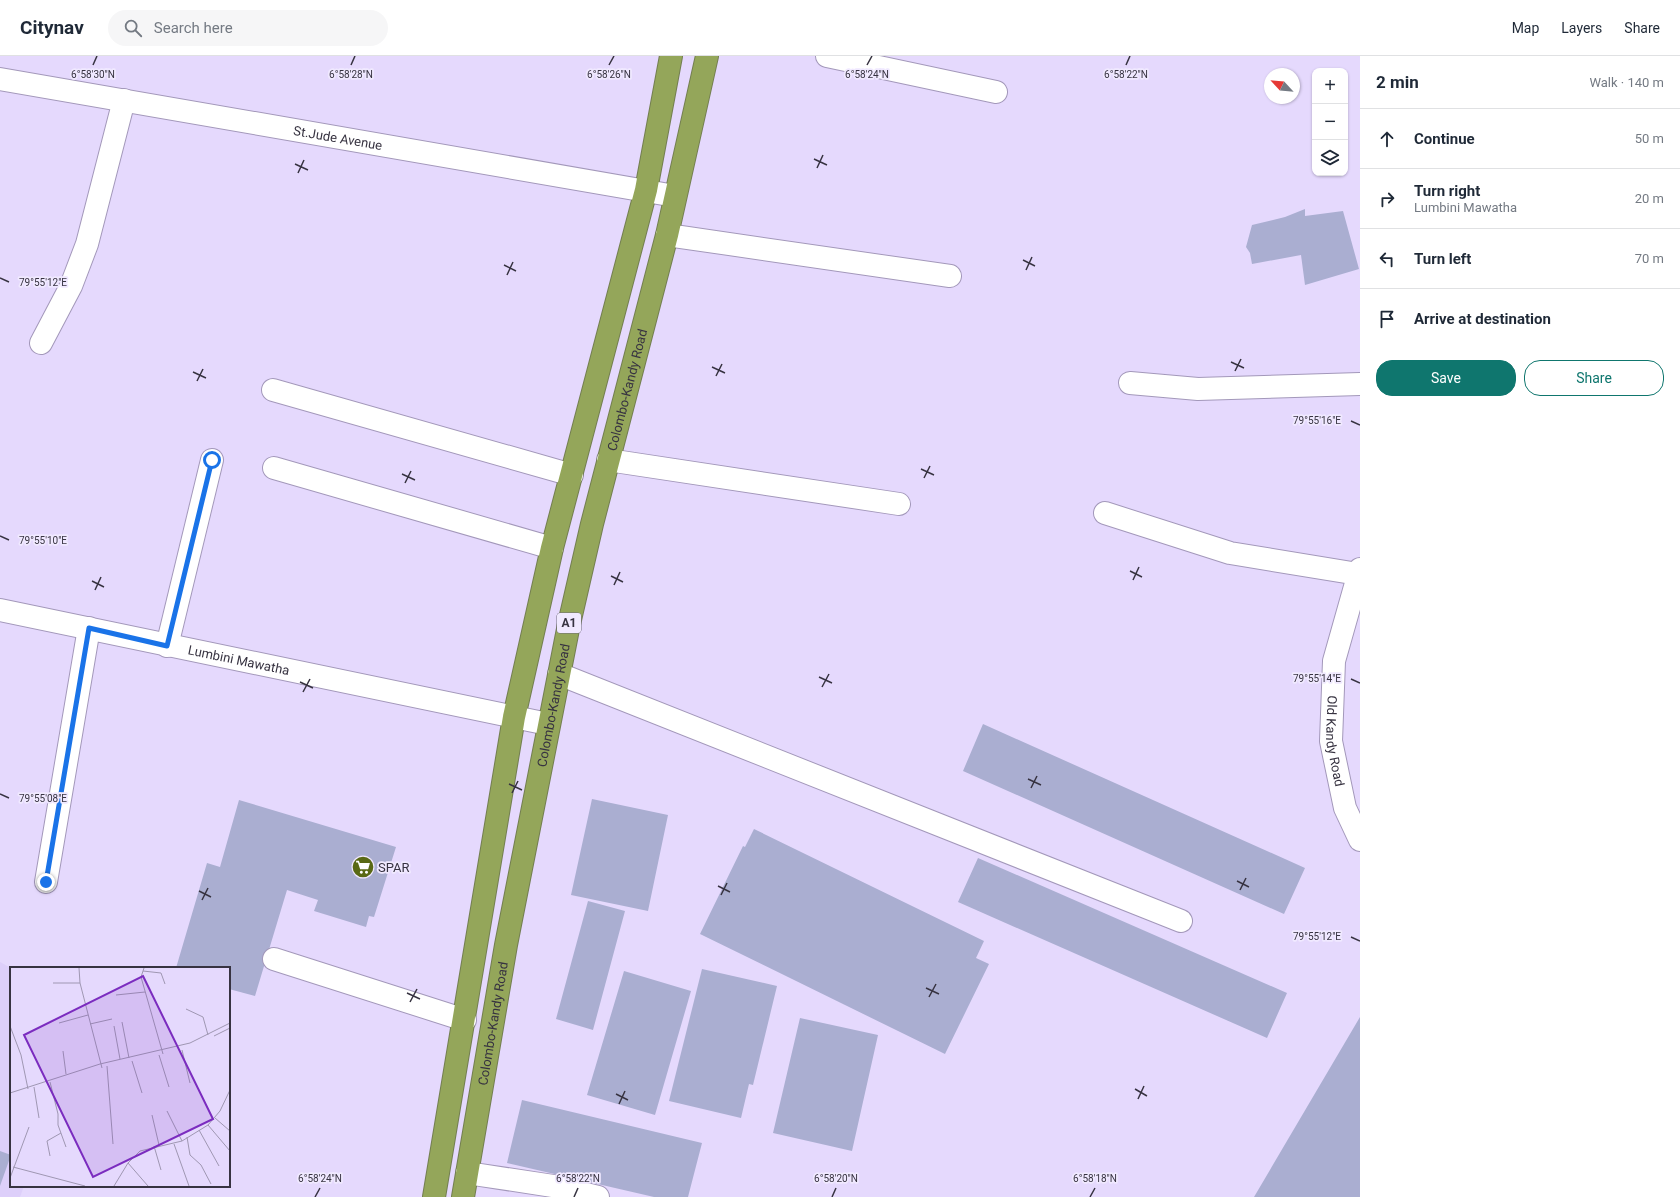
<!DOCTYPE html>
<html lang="en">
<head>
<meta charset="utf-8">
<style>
	body { margin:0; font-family:Roboto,sans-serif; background:#f6f6f7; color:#1f2937 }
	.controls { position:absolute; right:12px; top:12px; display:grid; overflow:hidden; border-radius:8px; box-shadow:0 1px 3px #0004 }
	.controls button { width:36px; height:36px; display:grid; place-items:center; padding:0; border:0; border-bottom:1px solid #e0e1e3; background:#fff; color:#1f2937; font:20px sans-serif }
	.compass { position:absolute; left:1264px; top:12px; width:36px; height:36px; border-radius:50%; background:#fff; box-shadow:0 1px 3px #0004; rotate:296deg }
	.stop { position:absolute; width:12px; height:12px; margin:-9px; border:3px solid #1a73e8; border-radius:50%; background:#fff }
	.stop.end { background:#1a73e8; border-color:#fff; box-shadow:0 1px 4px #0008 }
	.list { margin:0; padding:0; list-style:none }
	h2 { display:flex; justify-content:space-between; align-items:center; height:52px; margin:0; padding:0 16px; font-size:17px }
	h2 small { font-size:13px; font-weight:400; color:#747a83 }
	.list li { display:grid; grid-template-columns:26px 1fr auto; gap:12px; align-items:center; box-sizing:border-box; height:60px; padding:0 16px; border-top:1px solid #e0e1e3 }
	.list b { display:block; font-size:15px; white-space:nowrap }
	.list p { margin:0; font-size:13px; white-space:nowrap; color:#747a83 }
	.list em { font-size:13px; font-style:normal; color:#747a83 }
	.actions { display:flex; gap:8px; padding:12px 16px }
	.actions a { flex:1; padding:9px 0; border:1px solid #0f766e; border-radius:16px; text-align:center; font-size:14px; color:#0f766e }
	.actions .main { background:#0f766e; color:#fff }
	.icon { flex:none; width:22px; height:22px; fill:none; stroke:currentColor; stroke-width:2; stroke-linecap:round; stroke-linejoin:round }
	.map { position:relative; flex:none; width:1360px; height:1141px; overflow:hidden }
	header { display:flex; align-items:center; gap:24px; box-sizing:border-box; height:56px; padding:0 20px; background:#fff; border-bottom:1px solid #e0e1e3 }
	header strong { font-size:19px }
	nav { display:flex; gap:22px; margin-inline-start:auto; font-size:14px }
	.search { width:280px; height:36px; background:#f6f6f7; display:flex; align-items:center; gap:10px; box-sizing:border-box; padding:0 14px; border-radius:22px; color:#747a83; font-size:15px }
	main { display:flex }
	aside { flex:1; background:#fff }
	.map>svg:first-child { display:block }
	.built { fill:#ddcffa }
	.building { fill:#aaaed1 }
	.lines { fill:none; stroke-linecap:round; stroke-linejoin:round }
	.minor-casing { stroke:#a398ba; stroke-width:24 }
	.highway-casing { stroke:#737e51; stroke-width:24 }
	.minor { stroke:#fff; stroke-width:22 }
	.highway { stroke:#94a65a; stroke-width:22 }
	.route { stroke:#1a73e8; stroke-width:5 }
	.ticks { fill:none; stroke:#373341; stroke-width:1.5 }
	.labels { text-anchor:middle; stroke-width:3.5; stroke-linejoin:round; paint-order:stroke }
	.shield { fill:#f0e9ff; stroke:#6e6a7a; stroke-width:1 }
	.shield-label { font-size:12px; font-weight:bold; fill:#373341 }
	.street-label { font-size:13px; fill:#373341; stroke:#f0e9ff }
	.poi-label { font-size:13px; fill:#373341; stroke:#f0e9ff; text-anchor:start }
	.inset-road { fill:none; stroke:#9f97b2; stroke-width:1 }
	.view { fill:#7b2cbf; fill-opacity:0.15; stroke:#7b2cbf; stroke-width:2 }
	.inset-edge { fill:none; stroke:#373341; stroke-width:2 }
	.ticks-label { font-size:10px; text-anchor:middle; fill:#373341; stroke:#f0e9ff; stroke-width:3.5; stroke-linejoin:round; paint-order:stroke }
</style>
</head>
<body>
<header>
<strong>Citynav</strong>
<div class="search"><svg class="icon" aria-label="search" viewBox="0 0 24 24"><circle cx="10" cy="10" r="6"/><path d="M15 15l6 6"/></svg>Search here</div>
<nav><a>Map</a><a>Layers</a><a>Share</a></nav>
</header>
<main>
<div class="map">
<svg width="1360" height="1141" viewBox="0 0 1360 1141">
	<rect width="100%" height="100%" fill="#e5d9fd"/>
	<!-- built -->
	<path class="built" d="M 0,906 L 11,912 L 11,1130 L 24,1130 L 20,1141 L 0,1141 Z"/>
	<!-- building -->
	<path class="building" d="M 1305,153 L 1305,160 L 1343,155 L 1359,213 L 1305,229 L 1301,199 L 1252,208 L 1250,197 L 1246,191 L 1252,169 L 1285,161 Z
		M 983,668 L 1305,812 L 1284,858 L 963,715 Z
		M 592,743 L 668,759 L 648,855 L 571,839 Z
		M 239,744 L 396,791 L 374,861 L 369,860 L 366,871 L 314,855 L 318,844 L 287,834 L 255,940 L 229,933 L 229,912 L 176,912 L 207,807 L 220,811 Z
		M 754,773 L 984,885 L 976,902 L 989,908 L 945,998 L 700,878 L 743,790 L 745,791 Z
		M 978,802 L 1287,937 L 1267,982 L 958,846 Z
		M 588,845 L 625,855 L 593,974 L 556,963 Z
		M 702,913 L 777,930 L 753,1029 L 749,1028 L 741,1062 L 669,1045 Z
		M 624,915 L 691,935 L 655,1059 L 587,1039 Z
		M 1360,961 L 1360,1141 L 1254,1141 Z
		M 800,962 L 878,979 L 852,1095 L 773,1077 Z
		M 522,1044 L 702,1087 L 688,1141 L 654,1141 L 507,1107 Z
		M 0,1095 L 11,1099 L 0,1130 Z"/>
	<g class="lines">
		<!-- minor casing -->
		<g class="minor-casing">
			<g id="minor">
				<path d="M 827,0 L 996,36"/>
				<path id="s1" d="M 0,23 L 675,140"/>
				<path d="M 667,179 L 950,220"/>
				<path d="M 41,287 L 71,230 L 87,188 L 124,44"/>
				<path d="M 1130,327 L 1198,333 L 1360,328"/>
				<path d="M 273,334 L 572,419"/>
				<path d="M 608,404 L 899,448"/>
				<path d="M 274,412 L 552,492"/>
				<path d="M 1105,457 L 1230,497 L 1358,518"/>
				<path id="s2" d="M 1360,513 L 1334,605 L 1331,685 L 1345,752 L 1360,784"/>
				<path id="s3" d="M 0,554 L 548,668"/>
				<path d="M 167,590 L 212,404"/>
				<path d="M 559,618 L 1181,865"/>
				<path d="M 46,826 L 89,572"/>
				<path d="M 274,903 L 465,964"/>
				<path d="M 467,1117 L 553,1130 L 598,1141"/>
			</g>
		</g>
		<!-- highway casing -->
		<g class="highway-casing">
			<g id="highway">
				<path d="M 434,1141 L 514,661 L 552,492 L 646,134 L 671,0"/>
				<path id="s4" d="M 463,1141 L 506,889 L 569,568 L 592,468 L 667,179 L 707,0"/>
			</g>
		</g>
		<!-- minor -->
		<use href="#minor" class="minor"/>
		<!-- highway -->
		<use href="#highway" class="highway"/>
	</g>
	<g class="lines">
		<!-- route -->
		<path class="route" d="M 46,826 L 89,572 L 167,590 L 212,404"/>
	</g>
	<!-- ticks -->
	<path class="ticks" d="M 93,9 L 97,0M 351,9 L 355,0M 609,9 L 614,0M 867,9 L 872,0M 1126,9 L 1130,0M 814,103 L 827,109M 295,108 L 308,114M 817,112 L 823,99M 298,117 L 304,104M 1023,204 L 1035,210M 504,209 L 516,215M 1026,214 L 1032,201M 507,219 L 513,206M 0,222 L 9,226M 1231,306 L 1244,312M 712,311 L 725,317M 1235,315 L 1241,303M 193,316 L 206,322M 716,320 L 722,308M 197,325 L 203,313M 1351,365 L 1360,369M 921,413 L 934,419M 402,418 L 415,424M 924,422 L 930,410M 405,427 L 411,415M 0,480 L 9,484M 1130,515 L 1142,521M 611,520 L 623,526M 1133,524 L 1139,511M 92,525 L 104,531M 614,529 L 620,516M 95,534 L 101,521M 819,621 L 832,627M 1351,623 L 1360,627M 300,626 L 313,632M 822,631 L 829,618M 303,636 L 310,623M 1028,723 L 1041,729M 509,728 L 522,734M 1031,732 L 1037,720M 512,737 L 518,725M 0,738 L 9,742M 1237,825 L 1249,831M 718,830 L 730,836M 1240,834 L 1246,822M 199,835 L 211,841M 721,839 L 727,827M 202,844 L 208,832M 1351,881 L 1360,885M 926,932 L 939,938M 407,937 L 420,943M 929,941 L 936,928M 410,946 L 417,933M 1135,1033 L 1147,1040M 616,1038 L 628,1044M 1138,1043 L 1144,1030M 619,1048 L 625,1035M 315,1141 L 320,1132M 574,1141 L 578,1132M 832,1141 L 836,1132M 1090,1141 L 1095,1132"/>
	<!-- icons -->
	<defs>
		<g id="supermarket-disc" transform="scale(1.15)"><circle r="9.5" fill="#596914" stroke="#f0e9ff"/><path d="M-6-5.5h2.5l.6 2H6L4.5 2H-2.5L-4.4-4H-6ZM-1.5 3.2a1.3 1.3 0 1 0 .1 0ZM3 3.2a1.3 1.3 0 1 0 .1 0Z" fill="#fff"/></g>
	</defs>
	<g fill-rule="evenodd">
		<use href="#supermarket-disc" x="363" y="811"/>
	</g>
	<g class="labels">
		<!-- shield labels -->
		<rect class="shield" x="557" y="557" width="24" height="20" rx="3"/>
		<g class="shield-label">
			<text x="569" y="571">A1</text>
		</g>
		<!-- street labels -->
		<g class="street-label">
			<text dy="5" stroke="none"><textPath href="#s1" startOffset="343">St.Jude Avenue</textPath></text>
			<text dy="5" stroke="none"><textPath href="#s4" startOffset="824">Colombo-Kandy Road</textPath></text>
			<text dy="5" stroke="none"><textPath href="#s3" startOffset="244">Lumbini Mawatha</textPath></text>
			<text dy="5" stroke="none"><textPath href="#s4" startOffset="500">Colombo-Kandy Road</textPath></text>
			<text dy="5" stroke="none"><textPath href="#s2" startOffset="176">Old Kandy Road</textPath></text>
			<text dy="5" stroke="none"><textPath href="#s4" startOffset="176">Colombo-Kandy Road</textPath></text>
		</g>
		<!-- poi labels -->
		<g class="poi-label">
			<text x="378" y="816">SPAR</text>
		</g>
	</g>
	<!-- overview -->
	<g transform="translate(10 911)">
		<rect width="220" height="220" fill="#e5d9fd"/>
		<path class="inset-road" d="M 69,1 L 70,16 L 92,101M 134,1 L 131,10 L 153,87M 133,4 L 151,6 L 155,17M 43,16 L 70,16M 106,28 L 135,25M 176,42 L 193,50 L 198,68M 112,55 L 119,91M 49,56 L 78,48M 80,57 L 102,52M 0,59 L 11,88 L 18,122M 104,59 L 110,92M 204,69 L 220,61M 172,83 L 180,116M 53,84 L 56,107M 149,88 L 159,120M 122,94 L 132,126M 97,99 L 103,177M 40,115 L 48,147 L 48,158 L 56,180M 24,120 L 29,151M 0,126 L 90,97 L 180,76 L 220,56M 157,144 L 172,174M 142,148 L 149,178M 205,151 L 220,164M 198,158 L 220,184M 189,163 L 209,199M 177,170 L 180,188 L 191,198 L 201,217M 164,177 L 179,219M 144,179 L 151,203M 40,189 L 37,174 L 51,166M 118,196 L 138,219M 3,200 L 75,219M 0,211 L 19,160M 104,219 L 118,196 L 130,184 L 172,174 L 198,158 L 210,144 L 220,123"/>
		<path class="view" d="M 133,9 L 203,152 L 83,210 L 14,68 Z"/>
		<rect width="220" height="220" class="inset-edge"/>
	</g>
	<g class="ticks-label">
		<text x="93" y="22">6°58'30"N</text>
		<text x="351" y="22">6°58'28"N</text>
		<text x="609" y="22">6°58'26"N</text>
		<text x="867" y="22">6°58'24"N</text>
		<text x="1126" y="22">6°58'22"N</text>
		<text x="43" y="230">79°55'12"E</text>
		<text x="1317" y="368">79°55'16"E</text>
		<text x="43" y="488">79°55'10"E</text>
		<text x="1317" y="626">79°55'14"E</text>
		<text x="43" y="746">79°55'08"E</text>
		<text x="1317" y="884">79°55'12"E</text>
		<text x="320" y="1126">6°58'24"N</text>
		<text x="578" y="1126">6°58'22"N</text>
		<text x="836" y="1126">6°58'20"N</text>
		<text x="1095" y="1126">6°58'18"N</text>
	</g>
</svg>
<div class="controls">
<button>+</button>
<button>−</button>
<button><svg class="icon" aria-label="layers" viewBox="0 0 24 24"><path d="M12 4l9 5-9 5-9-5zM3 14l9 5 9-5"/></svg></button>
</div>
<svg class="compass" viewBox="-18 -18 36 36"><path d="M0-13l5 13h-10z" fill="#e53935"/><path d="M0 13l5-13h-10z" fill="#747a83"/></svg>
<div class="stop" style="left:212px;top:404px"></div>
<div class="stop end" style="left:46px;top:826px"></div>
</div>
<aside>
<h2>2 min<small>Walk · 140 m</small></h2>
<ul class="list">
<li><svg class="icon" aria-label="ahead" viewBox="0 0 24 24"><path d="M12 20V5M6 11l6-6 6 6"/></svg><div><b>Continue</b></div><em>50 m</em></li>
<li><svg class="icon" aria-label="right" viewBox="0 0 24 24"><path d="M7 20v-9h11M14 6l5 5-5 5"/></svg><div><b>Turn right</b><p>Lumbini Mawatha</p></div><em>20 m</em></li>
<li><svg class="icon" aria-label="left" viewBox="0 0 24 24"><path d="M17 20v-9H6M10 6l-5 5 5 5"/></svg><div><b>Turn left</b></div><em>70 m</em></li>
<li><svg class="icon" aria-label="arrive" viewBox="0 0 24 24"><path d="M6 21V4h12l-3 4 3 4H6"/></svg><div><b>Arrive at destination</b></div></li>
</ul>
<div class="actions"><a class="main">Save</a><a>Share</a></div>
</aside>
</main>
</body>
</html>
